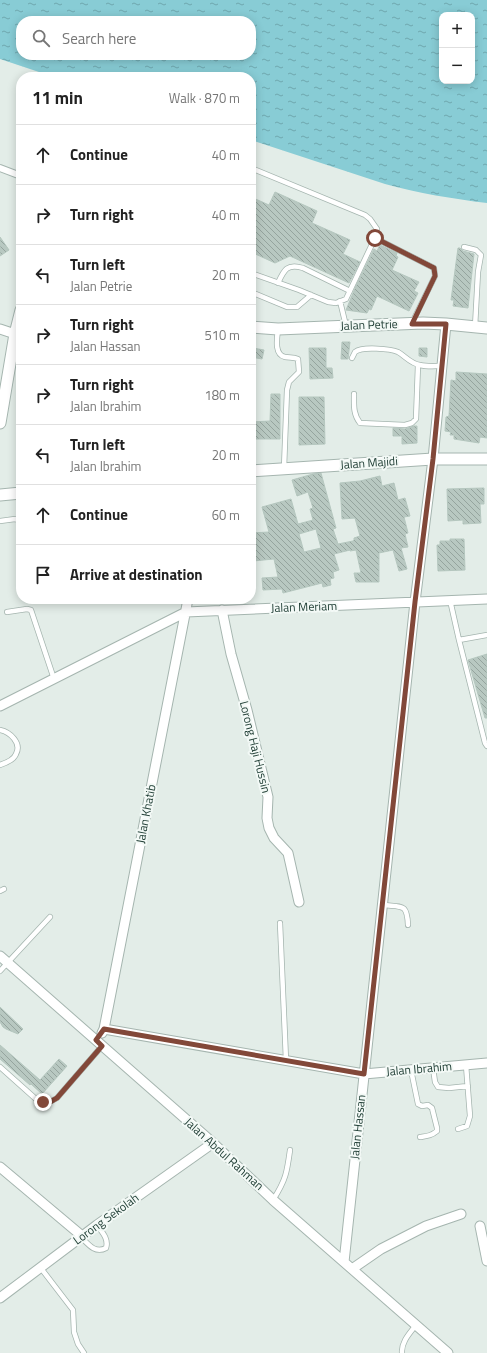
<!DOCTYPE html>
<html lang="en">
<head>
<meta charset="utf-8">
<style>
	body { margin:0; font-family:"Titillium Web",sans-serif; background:#f2f2f2; color:#222 }
	.controls { position:absolute; right:12px; top:12px; display:grid; overflow:hidden; border-radius:8px; box-shadow:0 2px 10px #0003 }
	.controls button { width:36px; height:36px; display:grid; place-items:center; padding:0; border:0; border-bottom:1px solid #e0e0e0; background:#fff; color:#222; font:20px sans-serif }
	.stop { position:absolute; width:12px; height:12px; margin:-9px; border:3px solid #824839; border-radius:50%; background:#fff }
	.stop.end { background:#824839; border-color:#fff; box-shadow:0 1px 4px #0008 }
	.list { margin:0; padding:0; list-style:none }
	h2 { display:flex; justify-content:space-between; align-items:center; height:52px; margin:0; padding:0 16px; font-size:17px }
	h2 small { font-size:13px; font-weight:400; color:#767676 }
	.list li { display:grid; grid-template-columns:26px 1fr auto; gap:12px; align-items:center; box-sizing:border-box; height:60px; padding:0 16px; border-top:1px solid #e0e0e0 }
	.list b { display:block; font-size:15px; white-space:nowrap }
	.list p { margin:0; font-size:13px; white-space:nowrap; color:#767676 }
	.list em { font-size:13px; font-style:normal; color:#767676 }
	.icon { flex:none; width:22px; height:22px; fill:none; stroke:currentColor; stroke-width:2; stroke-linecap:round; stroke-linejoin:round }
	.map { position:relative; flex:none; width:487px; height:1353px; overflow:hidden }
	.search { position:absolute; background:#fff; box-shadow:0 2px 10px #0003; left:16px; top:16px; width:240px; height:44px; display:flex; align-items:center; gap:10px; box-sizing:border-box; padding:0 14px; border-radius:16px; color:#767676; font-size:15px }
	.panel { position:absolute; background:#fff; box-shadow:0 2px 10px #0003; left:16px; top:72px; width:240px; height:532px; border-radius:16px }
	.map>svg:first-child { display:block }
	.water { fill:url(#water-ripples); fill-rule:evenodd }
	.building { fill:url(#building-back-hatch); stroke:#b5c7bf; fill-rule:evenodd }
	.lines { fill:none; stroke-linecap:round; stroke-linejoin:round }
	.service-casing { stroke:#a5b5af; stroke-width:6 }
	.pedestrian-casing { stroke:#a5b5af; stroke-width:8 }
	.minor-casing { stroke:#a5b5af; stroke-width:11 }
	.tertiary-casing { stroke:#a5b5af; stroke-width:13 }
	.service { stroke:#fff; stroke-width:4.5 }
	.pedestrian { stroke:#fff; stroke-width:6 }
	.minor { stroke:#fff; stroke-width:9 }
	.tertiary { stroke:#fff; stroke-width:11 }
	.route { stroke:#824839; stroke-width:5 }
	.labels { text-anchor:middle; stroke-width:4; stroke-linejoin:round; paint-order:stroke }
	.street-label { font-size:12px; fill:#213f36; stroke:#f3f9f6 }
</style>
</head>
<body>
<div class="map">
<svg width="487" height="1353" viewBox="0 0 487 1353">
	<defs>
		<pattern id="water-ripples" width="26" height="14" patternUnits="userSpaceOnUse"><rect width="26" height="14" fill="#88ccd5"/><path d="M2 4q2-2 4 0t4 0M15 11q2-2 4 0t4 0" fill="none" stroke="#6fa7ae"/></pattern>
		<pattern id="building-back-hatch" width="6" height="6" patternUnits="userSpaceOnUse"><rect width="6" height="6" fill="#b8c8c1"/><path d="M-1 5l2 2M0 0l6 6M5-1l2 2" fill="none" stroke="#95a49e"/></pattern>
	</defs>
	<rect width="100%" height="100%" fill="#e3ede8"/>
	<!-- water -->
	<path class="water" d="M 0,0 L 487,0 L 487,203 C 453,199 418,193 385,184 L 251,140 L 251,77 L 54,77 L 0,59 ZM 442,15 L 472,15 L 472,81 L 442,81 ZM 21,21 L 251,21 L 251,55 L 21,55 Z"/>
	<!-- building -->
	<path class="building" d="M 275,192 L 317,211 L 312,223 L 350,240 L 343,254 L 360,262 L 349,283 L 290,256 L 275,263 L 251,252 L 251,197 L 269,205 Z
		M 0,237 L 9,250 L 0,256 Z
		M 380,245 L 397,253 L 396,256 L 398,257 L 392,270 L 419,282 L 414,291 L 418,293 L 409,311 L 377,296 L 371,310 L 369,309 L 367,313 L 346,310 L 356,286 L 374,249 L 377,251 Z
		M 458,248 L 460,248 L 463,251 L 474,254 L 468,308 L 453,306 L 454,300 L 451,300 Z
		M 342,342 L 350,342 L 348,359 L 341,359 Z
		M 253,348 L 264,350 L 262,359 L 251,357 Z
		M 309,348 L 326,348 L 326,368 L 332,368 L 333,378 L 310,379 Z
		M 419,348 L 427,348 L 427,357 L 419,356 Z
		M 456,372 L 487,374 L 487,438 L 480,437 L 479,443 L 454,439 L 454,435 L 450,435 L 451,432 L 445,431 L 446,417 L 449,416 L 451,380 L 456,381 Z
		M 271,394 L 280,394 L 280,439 L 251,439 L 251,422 L 270,421 Z
		M 299,397 L 324,397 L 325,444 L 299,445 Z
		M 414,426 L 417,426 L 417,443 L 402,444 L 402,436 L 393,436 L 393,428 L 405,429 Z
		M 321,473 L 336,528 L 333,529 L 338,544 L 353,541 L 354,540 L 354,538 L 360,536 L 355,518 L 342,519 L 340,483 L 360,481 L 380,476 L 382,486 L 394,483 L 398,500 L 405,498 L 410,516 L 404,517 L 408,533 L 405,534 L 408,547 L 401,548 L 407,569 L 399,571 L 393,550 L 379,553 L 379,582 L 356,582 L 354,573 L 361,573 L 356,550 L 350,551 L 350,550 L 334,554 L 339,570 L 333,572 L 334,578 L 330,579 L 331,585 L 323,587 L 322,583 L 283,593 L 282,589 L 263,590 L 262,578 L 278,577 L 274,559 L 253,561 L 251,533 L 269,532 L 262,507 L 291,499 L 298,524 L 313,520 L 310,509 L 313,508 L 308,492 L 297,496 L 292,480 L 313,474 ZM 316,529 L 321,548 L 304,552 L 299,534 Z
		M 484,488 L 484,504 L 480,504 L 481,523 L 463,524 L 463,520 L 448,521 L 447,489 Z
		M 450,539 L 464,539 L 465,570 L 438,571 L 437,545 L 440,545 L 440,541 L 450,541 Z
		M 487,654 L 487,718 L 485,718 L 468,660 Z
		M 0,1007 L 23,1029 L 18,1034 L 6,1029 L 3,1027 L 0,1022 Z
		M 0,1045 L 40,1080 L 59,1059 L 67,1066 L 42,1094 L 31,1084 L 30,1085 L 0,1059 Z"/>
	<g class="lines">
		<!-- service casing -->
		<g class="service-casing">
			<path id="service" d="M 251,168 L 365,215 L 370,219 L 377,229 L 375,238 L 346,299 L 336,303 L 328,302 L 299,290 L 251,273
				M 375,238 L 434,268 L 435,276 L 412,323
				M 464,247 L 476,250 L 481,255 L 478,272 L 475,327
				M 278,283 C 284,270 287,263 303,268 L 350,291
				M 251,292 L 287,307 L 297,307 L 311,295
				M 340,301 L 346,326
				M 278,329 C 277,338 274,355 285,357 C 290,358 293,357 298,359 L 299,372 L 289,382 L 287,390 L 284,468
				M 352,358 C 353,356 354,354 355,352 C 362,346 391,349 398,352 C 405,356 411,364 420,365 C 427,367 435,366 442,366
				M 354,394 C 354,405 353,414 360,423 L 405,425 L 412,423 L 416,419 L 418,365
				M 0,521 L 15,519 L 21,521
				M 450,600 L 459,640 L 487,635
				M 7,612 L 27,609 L 31,610 L 54,679
				M 459,640 L 485,743 L 487,746
				M 0,730 C 10,732 22,743 16,754 C 14,760 6,763 0,765
				M 0,891 L 4,889
				M 383,905 C 402,907 407,903 408,925
				M 280,923 L 286,1060
				M 0,971 L 50,917
				M 0,1067 L 37,1100 C 45,1103 49,1103 57,1098 L 102,1046
				M 433,1068 L 435,1082 L 438,1087 L 449,1088 L 468,1086
				M 411,1070 L 418,1104 L 422,1106 L 428,1105 L 432,1108 L 437,1128 L 437,1131 C 431,1136 427,1136 420,1137
				M 458,1129 L 467,1126 L 470,1116 L 466,1065
				M 273,1200 C 286,1180 287,1172 290,1150
				M 81,1237 C 88,1244 95,1254 106,1248 C 109,1239 102,1232 97,1225
				M 40,1267 L 73,1310 L 74,1332 L 78,1344 L 84,1353
				M 402,1353 C 401,1342 410,1333 416,1325"/>
		</g>
		<!-- pedestrian casing -->
		<g class="pedestrian-casing">
			<path id="pedestrian" d="M 0,168 L 21,176"/>
		</g>
		<!-- minor casing -->
		<g class="minor-casing">
			<path id="minor" d="M 0,329 L 15,334
				M 222,610 L 231,654 L 247,710 L 268,797 L 267,818 L 269,828 L 274,838 L 288,853 L 299,902
				M 0,706 L 186,612 L 487,599
				M 0,956 L 213,1143 L 273,1200 L 448,1353
				M 104,1029 L 188,599
				M 102,1033 L 104,1029 L 364,1074 L 487,1063
				M 0,1167 L 82,1236
				M 480,1226 L 487,1261
				M 344,1262 L 415,602 L 433,459 L 446,324
				M 352,1269 L 381,1249 L 426,1226 L 461,1214
				M 0,1298 L 97,1225 L 213,1143"/>
		</g>
		<!-- tertiary casing -->
		<g class="tertiary-casing">
			<path id="tertiary" d="M 251,327 L 278,329 L 423,323 L 446,324 L 487,328
				M 0,423 L 15,334 L 21,310
				M 251,471 L 433,459 L 487,459
				M 0,495 L 21,493"/>
		</g>
		<!-- service -->
		<use href="#service" class="service"/>
		<!-- pedestrian -->
		<use href="#pedestrian" class="pedestrian"/>
		<!-- minor -->
		<use href="#minor" class="minor"/>
		<!-- tertiary -->
		<use href="#tertiary" class="tertiary"/>
	</g>
	<g class="lines">
		<!-- route -->
		<path class="route" d="M 43,1102 L 50,1102 L 57,1098 L 102,1046 L 96,1040 L 104,1029 L 364,1074 L 415,602 L 433,459 L 446,324 L 412,324 L 435,276 L 434,268 L 375,238"/>
	</g>
	<g class="labels">
		<!-- street labels -->
		<g class="street-label">
			<text transform="translate(369 325) rotate(-2)" y="4">Jalan Petrie</text>
			<text transform="translate(369 463) rotate(-4)" y="4">Jalan Majidi</text>
			<text transform="translate(304 607) rotate(-2)" y="4">Jalan Meriam</text>
			<text transform="translate(255 747) rotate(76)" y="4">Lorong Haji Hussin</text>
			<text transform="translate(146 814) rotate(-79)" y="4">Jalan Khatib</text>
			<text transform="translate(419 1069) rotate(-5)" y="4">Jalan Ibrahim</text>
			<text transform="translate(358 1127) rotate(-84)" y="4">Jalan Hassan</text>
			<text transform="translate(224 1154) rotate(42)" y="4">Jalan Abdul Rahman</text>
			<text transform="translate(106 1219) rotate(-36)" y="4">Lorong Sekolah</text>
		</g>
	</g>
</svg>
<div class="controls">
<button>+</button>
<button>−</button>
</div>
<div class="stop" style="left:375px;top:238px"></div>
<div class="stop end" style="left:43px;top:1102px"></div>
<div class="search"><svg class="icon" aria-label="search" viewBox="0 0 24 24"><circle cx="10" cy="10" r="6"/><path d="M15 15l6 6"/></svg>Search here</div>
<section class="panel">
<h2>11 min<small>Walk · 870 m</small></h2>
<ul class="list">
<li><svg class="icon" aria-label="ahead" viewBox="0 0 24 24"><path d="M12 20V5M6 11l6-6 6 6"/></svg><div><b>Continue</b></div><em>40 m</em></li>
<li><svg class="icon" aria-label="right" viewBox="0 0 24 24"><path d="M7 20v-9h11M14 6l5 5-5 5"/></svg><div><b>Turn right</b></div><em>40 m</em></li>
<li><svg class="icon" aria-label="left" viewBox="0 0 24 24"><path d="M17 20v-9H6M10 6l-5 5 5 5"/></svg><div><b>Turn left</b><p>Jalan Petrie</p></div><em>20 m</em></li>
<li><svg class="icon" aria-label="right" viewBox="0 0 24 24"><path d="M7 20v-9h11M14 6l5 5-5 5"/></svg><div><b>Turn right</b><p>Jalan Hassan</p></div><em>510 m</em></li>
<li><svg class="icon" aria-label="right" viewBox="0 0 24 24"><path d="M7 20v-9h11M14 6l5 5-5 5"/></svg><div><b>Turn right</b><p>Jalan Ibrahim</p></div><em>180 m</em></li>
<li><svg class="icon" aria-label="left" viewBox="0 0 24 24"><path d="M17 20v-9H6M10 6l-5 5 5 5"/></svg><div><b>Turn left</b><p>Jalan Ibrahim</p></div><em>20 m</em></li>
<li><svg class="icon" aria-label="ahead" viewBox="0 0 24 24"><path d="M12 20V5M6 11l6-6 6 6"/></svg><div><b>Continue</b></div><em>60 m</em></li>
<li><svg class="icon" aria-label="arrive" viewBox="0 0 24 24"><path d="M6 21V4h12l-3 4 3 4H6"/></svg><div><b>Arrive at destination</b></div></li>
</ul>
</section>
</div>
</body>
</html>
